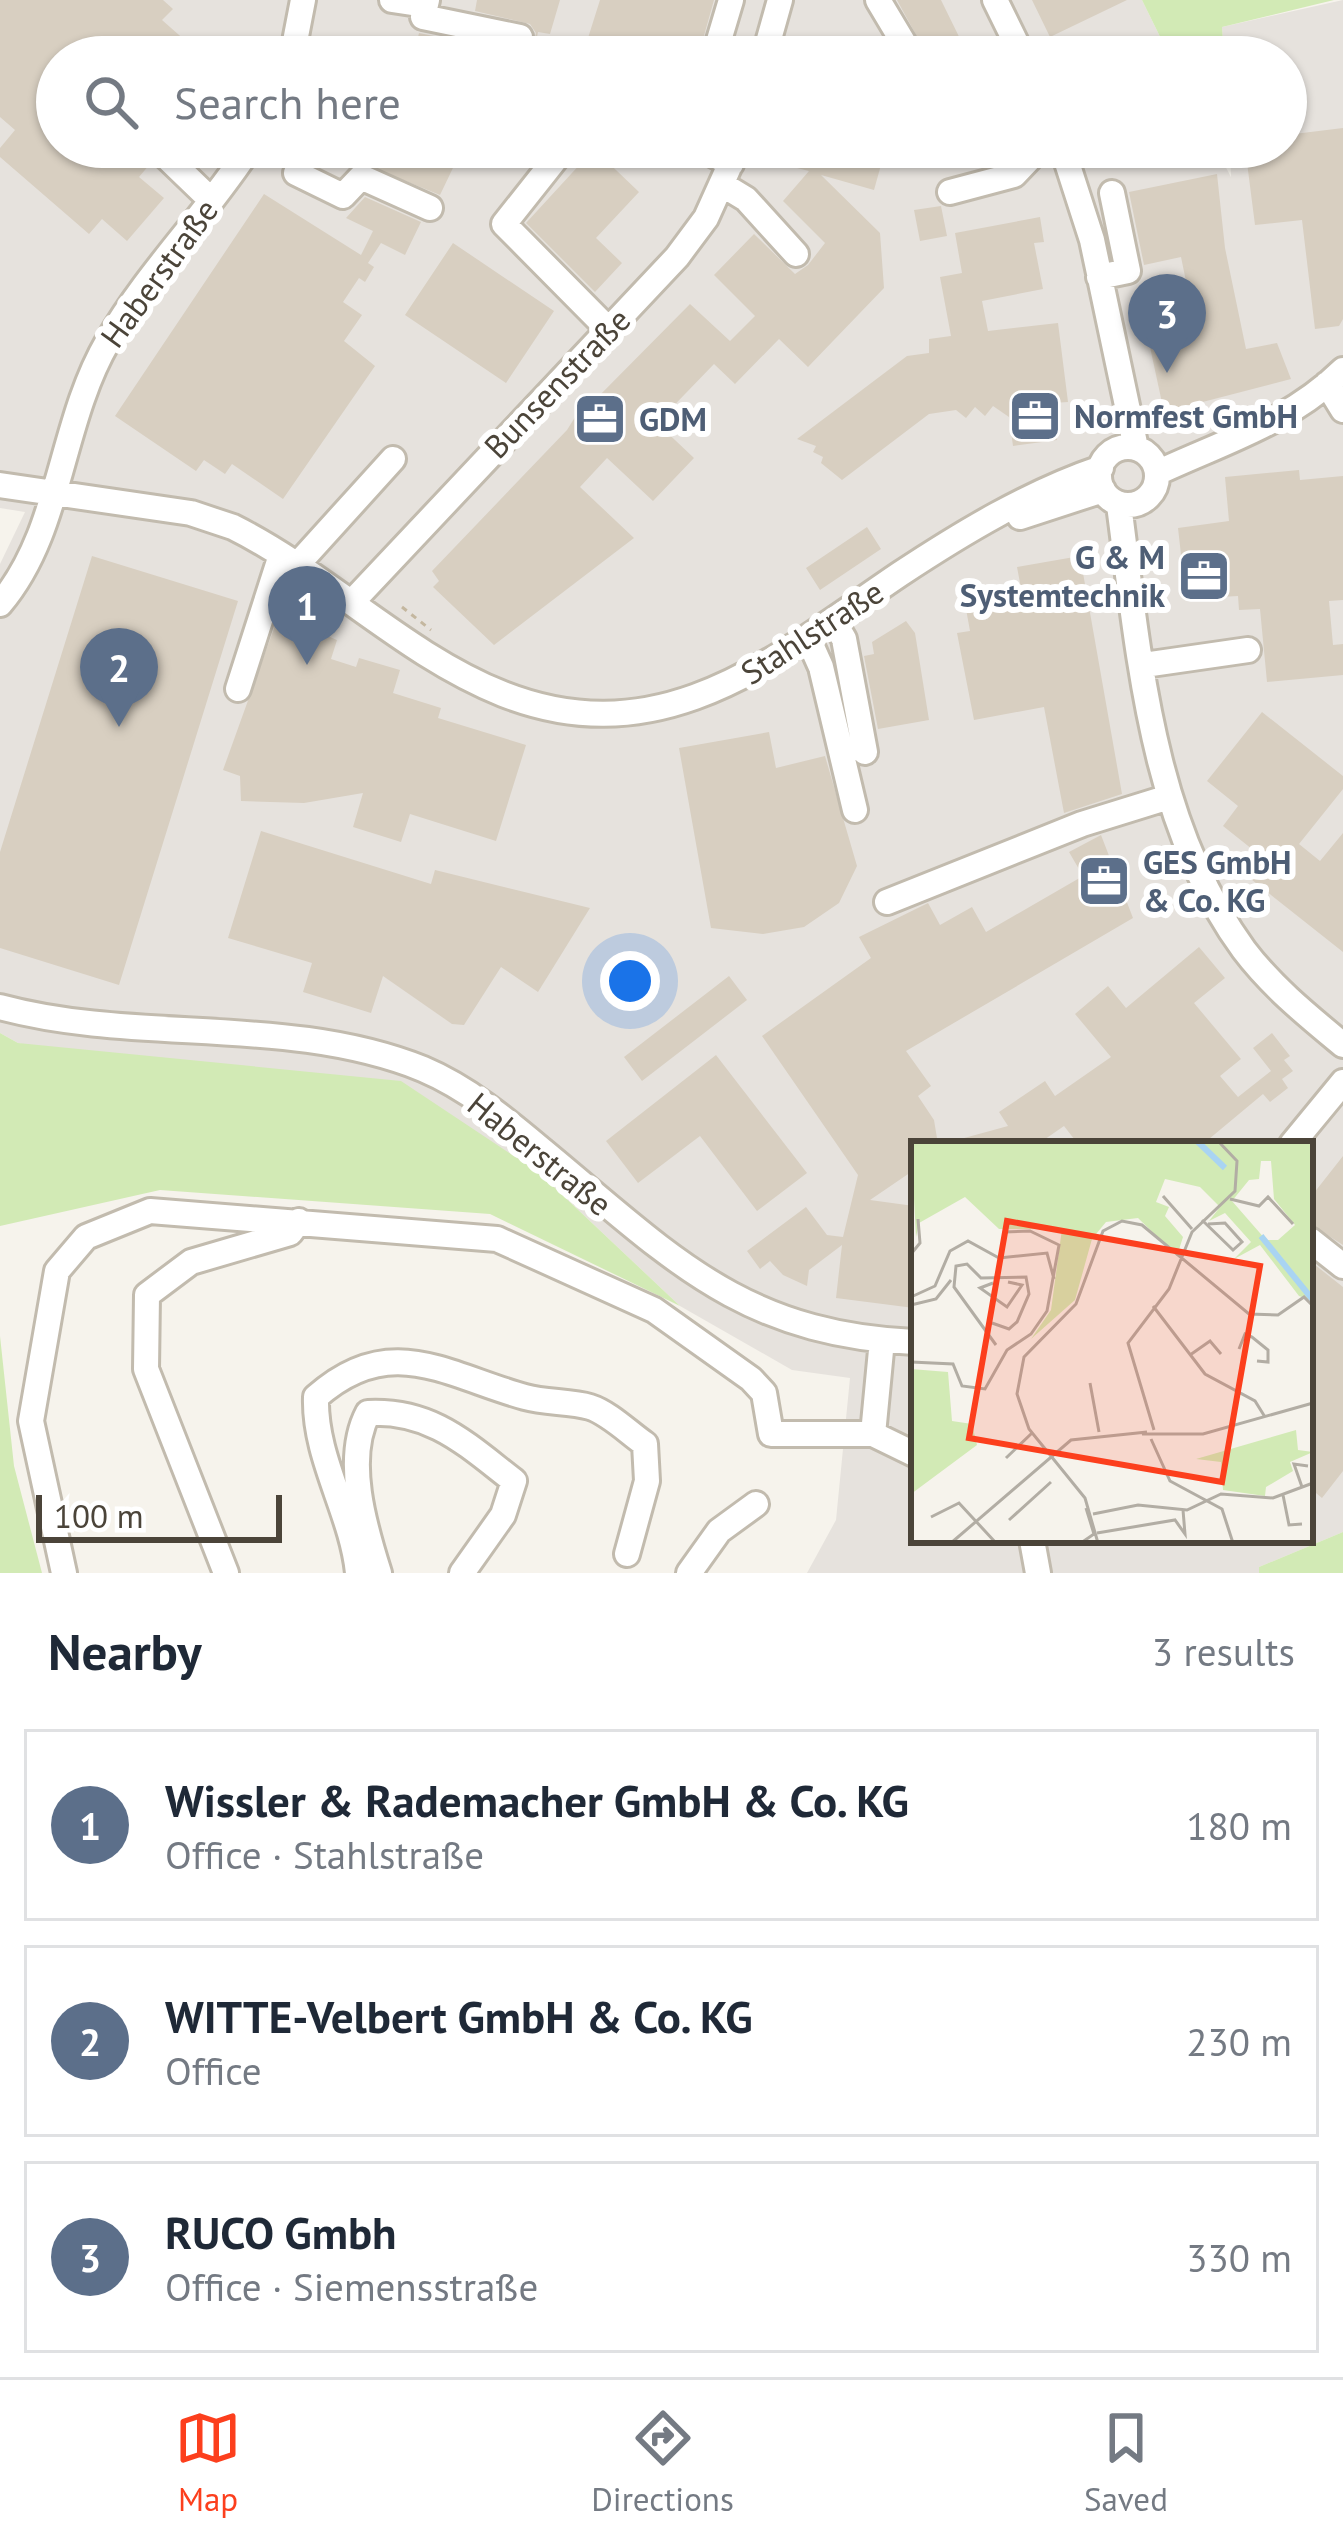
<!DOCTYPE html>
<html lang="en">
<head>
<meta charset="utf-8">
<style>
	body { margin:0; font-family:"PT Sans",sans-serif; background:#f2f2f3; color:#1f2937 }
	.scale { position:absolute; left:36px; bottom:30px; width:246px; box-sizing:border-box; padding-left:12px; border:6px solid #4b4439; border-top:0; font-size:33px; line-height:42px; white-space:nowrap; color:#4b4439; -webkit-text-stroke:9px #fff; paint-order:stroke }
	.you { position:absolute; left:630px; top:981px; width:42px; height:42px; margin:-30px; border:9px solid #fff; border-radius:50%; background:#1a73e8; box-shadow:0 0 0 18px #1a73e833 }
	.badge { display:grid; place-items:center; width:78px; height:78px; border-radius:50%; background:#fc3f1d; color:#fff; font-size:39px; font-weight:700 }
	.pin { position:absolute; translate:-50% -99px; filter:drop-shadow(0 3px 6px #0008) }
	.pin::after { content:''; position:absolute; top:63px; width:42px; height:36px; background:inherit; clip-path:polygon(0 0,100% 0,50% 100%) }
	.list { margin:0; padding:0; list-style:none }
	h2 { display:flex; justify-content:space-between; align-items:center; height:156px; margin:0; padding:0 48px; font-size:51px }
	h2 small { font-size:39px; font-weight:400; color:#747a83 }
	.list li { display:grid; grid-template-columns:78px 1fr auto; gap:36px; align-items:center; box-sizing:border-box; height:192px; margin:0 24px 24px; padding:0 24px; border:3px solid #e0e1e3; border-radius:0px }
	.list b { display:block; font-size:45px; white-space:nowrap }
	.list p { margin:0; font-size:39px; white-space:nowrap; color:#747a83 }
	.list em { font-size:39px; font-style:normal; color:#747a83 }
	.icon { flex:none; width:66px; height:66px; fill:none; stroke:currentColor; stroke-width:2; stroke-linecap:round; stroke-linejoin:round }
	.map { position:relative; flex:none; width:1343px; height:1573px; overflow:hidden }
	.search { position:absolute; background:#fff; box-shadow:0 3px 9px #0004; left:36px; right:36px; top:36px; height:132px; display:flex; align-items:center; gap:30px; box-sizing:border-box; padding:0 42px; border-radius:66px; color:#747a83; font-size:45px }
	.sheet { height:804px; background:#fff }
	nav { display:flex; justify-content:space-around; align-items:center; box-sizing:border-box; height:168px; border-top:3px solid #e0e1e3; background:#fff; font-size:33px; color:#747a83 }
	nav a { display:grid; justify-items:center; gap:6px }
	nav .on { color:#fc3f1d }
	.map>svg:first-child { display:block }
	.industrial { fill:#e6e2dd; fill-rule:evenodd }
	.green { fill:#d2eab5 }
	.building { fill:#d8cfc1 }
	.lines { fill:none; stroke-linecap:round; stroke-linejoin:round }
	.minor-casing { stroke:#c2bbae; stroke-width:30 }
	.path { stroke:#c4b79f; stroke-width:3; stroke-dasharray:6 6; stroke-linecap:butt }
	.minor { stroke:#fff; stroke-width:24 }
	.labels { text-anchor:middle; stroke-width:12; stroke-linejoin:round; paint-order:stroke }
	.street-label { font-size:33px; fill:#4b4439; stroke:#fff }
	.service-label { font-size:33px; font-weight:bold; fill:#4e5e75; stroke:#fff; text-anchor:start }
	.inset-river { fill:none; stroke:#a9d4f2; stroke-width:6 }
	.inset-road { fill:none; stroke:#b2ada4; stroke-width:3 }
	.view { fill:#fc3f1d; fill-opacity:0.15; stroke:#fc3f1d; stroke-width:6 }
	.inset-edge { fill:none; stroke:#4b4439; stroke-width:6 }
</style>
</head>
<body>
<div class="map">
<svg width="1343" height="1573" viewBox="0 0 1343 1573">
	<rect width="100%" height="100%" fill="#f6f3ec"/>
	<!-- industrial -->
	<path class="industrial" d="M 0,0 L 1142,0 L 1170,57 L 57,57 L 57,147 L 1215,147 L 1231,177 L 1230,147 L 1286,147 L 1286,57 L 1224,57 L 1222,27 L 1343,0 L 1343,1532 L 1259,1567 L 1259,1573 L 807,1573 L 836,1520 L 850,1378 L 792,1370 L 680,1306 L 538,1172 L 18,1043 L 0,1033 L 0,564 L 25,512 L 0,508 ZM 914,1144 L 1310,1144 L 1310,1540 L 914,1540 Z"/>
	<!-- green -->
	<path class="green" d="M 1142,0 L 1334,0 L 1222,27 L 1224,57 L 1170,57 Z
		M 0,1033 L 18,1043 L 401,1081 L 538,1172 L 680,1306 L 490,1214 L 160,1190 L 0,1226 Z
		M 0,1336 L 14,1466 L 42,1573 L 0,1573 Z
		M 1343,1532 L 1343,1573 L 1259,1573 L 1259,1567 Z"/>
	<!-- building -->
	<path class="building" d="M 0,0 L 163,0 L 173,9 L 162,20 L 204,57 L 57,57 L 57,147 L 137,147 L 150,164 L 139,177 L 164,198 L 127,241 L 102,219 L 89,234 L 0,157 L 0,148 L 15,130 L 0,117 Z
		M 477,0 L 560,0 L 550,34 L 538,32 L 533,57 L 450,57 L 415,50 L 419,33 L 517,53 L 533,47 L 536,33 L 530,24 L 475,11 Z
		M 600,0 L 714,0 L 698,57 L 582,57 Z
		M 897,0 L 941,0 L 969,57 L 928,57 Z
		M 1032,0 L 1127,0 L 1050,37 Z
		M 1124,38 L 1128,57 L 1063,57 L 1062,51 Z
		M 1343,128 L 1343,319 L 1339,326 L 1315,329 L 1302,220 L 1255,225 L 1245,147 L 1286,147 L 1286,135 Z
		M 359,147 L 463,147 L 440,195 L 354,160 Z
		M 777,147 L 886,147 L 874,190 L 821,175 L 880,233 L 884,288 L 808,367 L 779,339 L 735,384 L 714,364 L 657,423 L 694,458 L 653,501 L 607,458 L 580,487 L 634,538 L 494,645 L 433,587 L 439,581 L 432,571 L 567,430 L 587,398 L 592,403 L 690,304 L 730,341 L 755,316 L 714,275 L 754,234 L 795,274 L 808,265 L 825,243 L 783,201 L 809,171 L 773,162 Z
		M 594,149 L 639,192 L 596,238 L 622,263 L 595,292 L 526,223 Z
		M 1217,174 L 1225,248 L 1246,349 L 1277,343 L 1291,379 L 1164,412 L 1139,296 L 1187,286 L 1181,257 L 1144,265 L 1129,192 Z
		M 264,194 L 361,255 L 373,231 L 346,218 L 365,197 L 421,222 L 405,255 L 381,243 L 368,263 L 374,267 L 365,282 L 359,278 L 343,302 L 362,315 L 344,341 L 375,366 L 283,499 L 232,464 L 225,474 L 204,460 L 196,471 L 115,416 Z
		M 941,206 L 947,236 L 920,241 L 914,210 Z
		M 1040,217 L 1044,242 L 1034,243 L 1043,289 L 982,301 L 988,331 L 1058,323 L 1068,402 L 1053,403 L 1057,440 L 1013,446 L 1009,417 L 993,406 L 985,416 L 975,407 L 966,418 L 956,410 L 929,414 L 842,480 L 821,463 L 823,457 L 813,452 L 816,446 L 797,439 L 907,356 L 929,353 L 929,339 L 951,336 L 940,277 L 962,273 L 955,233 Z
		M 453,243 L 554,311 L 506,383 L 405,315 Z
		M 1299,470 L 1300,480 L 1343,476 L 1343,600 L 1329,601 L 1333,645 L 1343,644 L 1343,675 L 1267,682 L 1260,609 L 1239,610 L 1238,596 L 1186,599 L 1178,528 L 1229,521 L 1225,477 Z
		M 867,527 L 881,549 L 820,590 L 806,568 Z
		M 92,556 L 238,601 L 119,985 L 0,948 L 0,852 Z
		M 1080,556 L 1122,794 L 1064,813 L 1044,707 L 974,720 L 957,633 L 970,631 L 966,609 L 1023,599 L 1017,567 Z
		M 282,606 L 297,615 L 295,622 L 337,640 L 331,659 L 356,667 L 359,658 L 400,670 L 393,693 L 441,708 L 438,718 L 526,745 L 496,841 L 410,814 L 401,842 L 353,827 L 363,793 L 304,803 L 241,801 L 240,776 L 223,770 Z
		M 906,621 L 915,633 L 929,720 L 878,729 L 864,656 L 874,654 L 872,642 Z
		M 1262,712 L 1343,776 L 1343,789 L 1299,844 L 1320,861 L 1343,833 L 1343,952 L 1247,876 L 1262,857 L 1223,826 L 1238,806 L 1207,781 Z
		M 769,732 L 776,768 L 825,756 L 857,866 L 839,903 L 804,927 L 763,934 L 711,928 L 679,748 Z
		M 261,831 L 431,884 L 435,870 L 590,908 L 538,992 L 501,967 L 464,1025 L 452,1024 L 383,976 L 371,1013 L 303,992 L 312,963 L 228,938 Z
		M 1101,835 L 1133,918 L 906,1051 L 931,1086 L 918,1096 L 934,1120 L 938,1144 L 914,1144 L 914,1170 L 870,1200 L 914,1206 L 914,1308 L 836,1298 L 842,1245 L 809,1270 L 807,1286 L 783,1275 L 770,1261 L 760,1269 L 747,1251 L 806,1207 L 827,1235 L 843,1237 L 858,1175 L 762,1036 L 871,958 L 859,937 L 928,903 L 940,925 L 972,907 L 986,932 L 1083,876 L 1069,852 Z
		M 1199,947 L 1225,978 L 1194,1003 L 1241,1059 L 1220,1076 L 1238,1097 L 1271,1071 L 1253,1048 L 1272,1033 L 1290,1056 L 1284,1060 L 1293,1071 L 1282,1079 L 1288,1088 L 1270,1102 L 1263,1094 L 1203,1144 L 1078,1144 L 1064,1126 L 1038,1144 L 958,1144 L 957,1140 L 1008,1126 L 999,1112 L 1045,1081 L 1055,1096 L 1111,1057 L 1075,1014 L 1108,986 L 1126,1008 Z
		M 729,976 L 747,1000 L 642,1081 L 624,1057 Z
		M 716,1055 L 807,1173 L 757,1211 L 700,1136 L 638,1183 L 606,1141 Z
		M 1343,1156 L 1343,1245 L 1310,1224 L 1310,1198 Z
		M 1310,1261 L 1343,1287 L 1343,1471 L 1322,1498 L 1310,1488 Z"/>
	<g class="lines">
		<!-- minor casing -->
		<g class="minor-casing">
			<path id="minor" d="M 392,0 L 425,5
				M 427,0 L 423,17 L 520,37
				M 878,0 L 912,57
				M 995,0 L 1023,57
				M 292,57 L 303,0
				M 714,57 L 731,0
				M 764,57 L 780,0
				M 156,147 L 211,200
				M 308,147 L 296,173 L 343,196 L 361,177 L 430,208
				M 342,147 L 343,148
				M 565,147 L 504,224 L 608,329
				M 699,147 L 731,164
				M 1062,147 L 1092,240 L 1136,448
				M 723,185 L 746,199 L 796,254
				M 950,192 L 1014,175 L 1034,154 L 1053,147
				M 1099,277 L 1128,271 L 1112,193
				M 1327,384 L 1343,410
				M1099 476a29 29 0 1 1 58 0a29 29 0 1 1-58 0Z
				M 1157,473 C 1223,442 1289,423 1343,370
				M 0,485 L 191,513 L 233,527 C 327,574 405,655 503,694 C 663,757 777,657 900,574 C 962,533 1030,492 1101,468
				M 1119,505 C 1139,655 1151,823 1244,950 C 1272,987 1308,1016 1343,1045
				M 1020,517 L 1103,490
				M 297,565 L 393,459
				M 352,602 L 677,257 L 706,218 L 738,147
				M 0,604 C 62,531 59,425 108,341 C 148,271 207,214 250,147
				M 833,620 L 844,639 L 865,752
				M 808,638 L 821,667 L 855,810
				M 1144,665 L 1248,650
				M 238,689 L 281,555
				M 887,902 L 1082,824 L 1169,797
				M 0,1007 C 137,1044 289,1015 423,1069 C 468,1088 506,1120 543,1151 C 669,1255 740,1334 914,1342
				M 1292,1144 L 1343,1082
				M 1310,1240 L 1343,1266
				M 873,1434 L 882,1340
				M 1032,1540 L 1038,1573
				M 64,1573 L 31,1421 L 57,1271 L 86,1237 L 150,1211 L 497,1239 L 654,1310 L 751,1379 L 764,1393 L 771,1434 L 873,1434 L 914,1454
				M 226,1573 L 146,1369 L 147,1295 L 191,1262 L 290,1233 L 299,1221
				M 358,1573 C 352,1513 314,1458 316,1397 C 390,1331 446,1375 525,1397 C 546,1403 570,1401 590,1407 C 609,1413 629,1433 645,1444 L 647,1481 L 627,1554
				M 379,1573 C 364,1526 344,1458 368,1413 C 432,1410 466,1444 514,1481 L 503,1515 L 462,1573
				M 689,1573 L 719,1531 L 756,1504"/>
		</g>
		<!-- path -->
		<path class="path" d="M 402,607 L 431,630"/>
		<!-- minor -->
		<use href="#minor" class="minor"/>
	</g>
	<!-- icons -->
	<defs>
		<g id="office-square" transform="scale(2.7)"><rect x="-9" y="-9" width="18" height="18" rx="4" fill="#5c6f8a" stroke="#fff"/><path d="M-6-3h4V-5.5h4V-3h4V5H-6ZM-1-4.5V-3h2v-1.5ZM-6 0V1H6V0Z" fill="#fff"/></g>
	</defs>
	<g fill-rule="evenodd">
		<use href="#office-square" x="1035" y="416"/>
		<use href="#office-square" x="600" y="419"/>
		<use href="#office-square" x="1204" y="576"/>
		<use href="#office-square" x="1104" y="881"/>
	</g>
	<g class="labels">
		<!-- street labels -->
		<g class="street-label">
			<text transform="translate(159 273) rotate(-54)" y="12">Haberstraße</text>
			<text transform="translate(557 383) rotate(-46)" y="12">Bunsenstraße</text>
			<text transform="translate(812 632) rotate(-33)" y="12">Stahlstraße</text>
			<text transform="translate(540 1154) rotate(39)" y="12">Haberstraße</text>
		</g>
		<!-- service labels -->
		<g class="service-label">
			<text x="1074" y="428">Normfest GmbH</text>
			<text x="639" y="431">GDM</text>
			<text x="1165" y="569" text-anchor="end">G &amp; M<tspan x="1165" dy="38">Systemtechnik</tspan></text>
			<text x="1143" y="874">GES GmbH<tspan x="1143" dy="38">&amp; Co. KG</tspan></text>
		</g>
	</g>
	<!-- overview -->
	<g transform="translate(911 1141)">
		<rect width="402" height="402" fill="#f6f3ec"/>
		<path d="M 0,0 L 402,0 L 402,160 L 388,155 L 349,104 L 323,118 L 340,101 L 314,72 L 298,80 L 309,66 L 289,46 L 254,38 L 245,61 L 258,66 L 254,75 L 272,96 L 266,115 L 227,77 L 195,81 L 181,98 L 164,159 L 120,198 L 140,169 L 151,88 L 88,88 L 54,56 L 8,82 L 5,96 ZM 350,20 L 360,20 L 363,58 L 384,84 L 367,99 L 355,99 L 321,60 L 338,39 L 348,38 ZM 0,228 L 37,231 L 41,280 L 61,283 L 66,304 L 0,353 ZM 385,289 L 387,309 L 402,311 L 379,321 L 382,330 L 355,346 L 354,355 L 312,349 L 310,321 L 285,318 Z" fill="#d2eab5" fill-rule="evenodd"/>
		<path class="inset-river" d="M 286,0 L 314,27M 350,95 L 402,159"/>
		<path class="inset-road" d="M 252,55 L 281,88M 319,58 L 348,65 L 357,56 L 382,83M 291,79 L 322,109 L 331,101 L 314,82 L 297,83M 0,113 L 9,102 L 7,78M 82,142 L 69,147 L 96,166 L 111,144 L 97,141M 0,156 L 24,145 L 39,110 L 57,100 L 88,117 L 136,112 L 143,138M 0,164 L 25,158 L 40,139M 242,165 L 294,233 L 344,260 L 354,276M 81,182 L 98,188 L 106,181 L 118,153 L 115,136 L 70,137 L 56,123 L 45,125 L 43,146 L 85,204M 328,208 L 334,193 L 341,196 L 357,209 L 357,221 L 346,220M 279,214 L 299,200 L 310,213M 0,221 L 42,223 L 51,245 L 74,248 L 96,209 L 120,193 L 136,170 L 148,104 L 119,90 L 93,91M 179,242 L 188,291M 243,289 L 217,202 L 258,148 L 281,91 L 324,50 L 326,20 L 307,0M 231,293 L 292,293 L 402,262M 240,298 L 259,340 L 311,368 L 322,402M 95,317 L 121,292M 391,346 L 383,323 L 397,325M 372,354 L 378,384 L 391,383M 182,373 L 227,364 L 276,369 L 310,353 L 362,357 L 402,342M 20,376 L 48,362 L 85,402M 98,379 L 140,341M 186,392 L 264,379 L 274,393 L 272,369M 40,402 L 160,299 L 236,291M 170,402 L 183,393 L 175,367M 187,402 L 174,357 L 118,288 L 106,253 L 113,216 L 165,163 L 192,90 L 211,80 L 231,84 L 338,173 L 367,174 L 393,156 L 402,165"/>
		<path class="view" d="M 96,80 L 349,125 L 311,341 L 58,297 Z"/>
		<rect width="402" height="402" class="inset-edge"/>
	</g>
</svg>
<div class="scale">100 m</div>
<div class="you"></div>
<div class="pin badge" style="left:307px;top:665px;background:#5c6f8a">1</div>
<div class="pin badge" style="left:119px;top:727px;background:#5c6f8a">2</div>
<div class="pin badge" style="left:1167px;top:373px;background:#5c6f8a">3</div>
<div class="search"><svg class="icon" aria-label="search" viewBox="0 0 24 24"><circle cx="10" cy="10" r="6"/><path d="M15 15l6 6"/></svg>Search here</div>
</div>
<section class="sheet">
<h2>Nearby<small>3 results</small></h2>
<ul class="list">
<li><span class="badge" style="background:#5c6f8a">1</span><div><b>Wissler &amp; Rademacher GmbH &amp; Co. KG</b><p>Office · Stahlstraße</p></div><em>180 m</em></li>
<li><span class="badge" style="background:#5c6f8a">2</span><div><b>WITTE-Velbert GmbH &amp; Co. KG</b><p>Office</p></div><em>230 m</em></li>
<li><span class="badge" style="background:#5c6f8a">3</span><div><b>RUCO Gmbh</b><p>Office · Siemensstraße</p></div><em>330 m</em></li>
</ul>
</section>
<nav>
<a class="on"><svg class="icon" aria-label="map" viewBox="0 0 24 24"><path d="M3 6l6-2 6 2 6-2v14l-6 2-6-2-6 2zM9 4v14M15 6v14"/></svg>Map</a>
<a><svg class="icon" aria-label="directions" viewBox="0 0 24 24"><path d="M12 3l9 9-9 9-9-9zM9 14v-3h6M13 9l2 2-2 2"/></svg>Directions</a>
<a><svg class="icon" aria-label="saved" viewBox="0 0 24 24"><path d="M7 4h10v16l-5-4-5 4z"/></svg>Saved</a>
</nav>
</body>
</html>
